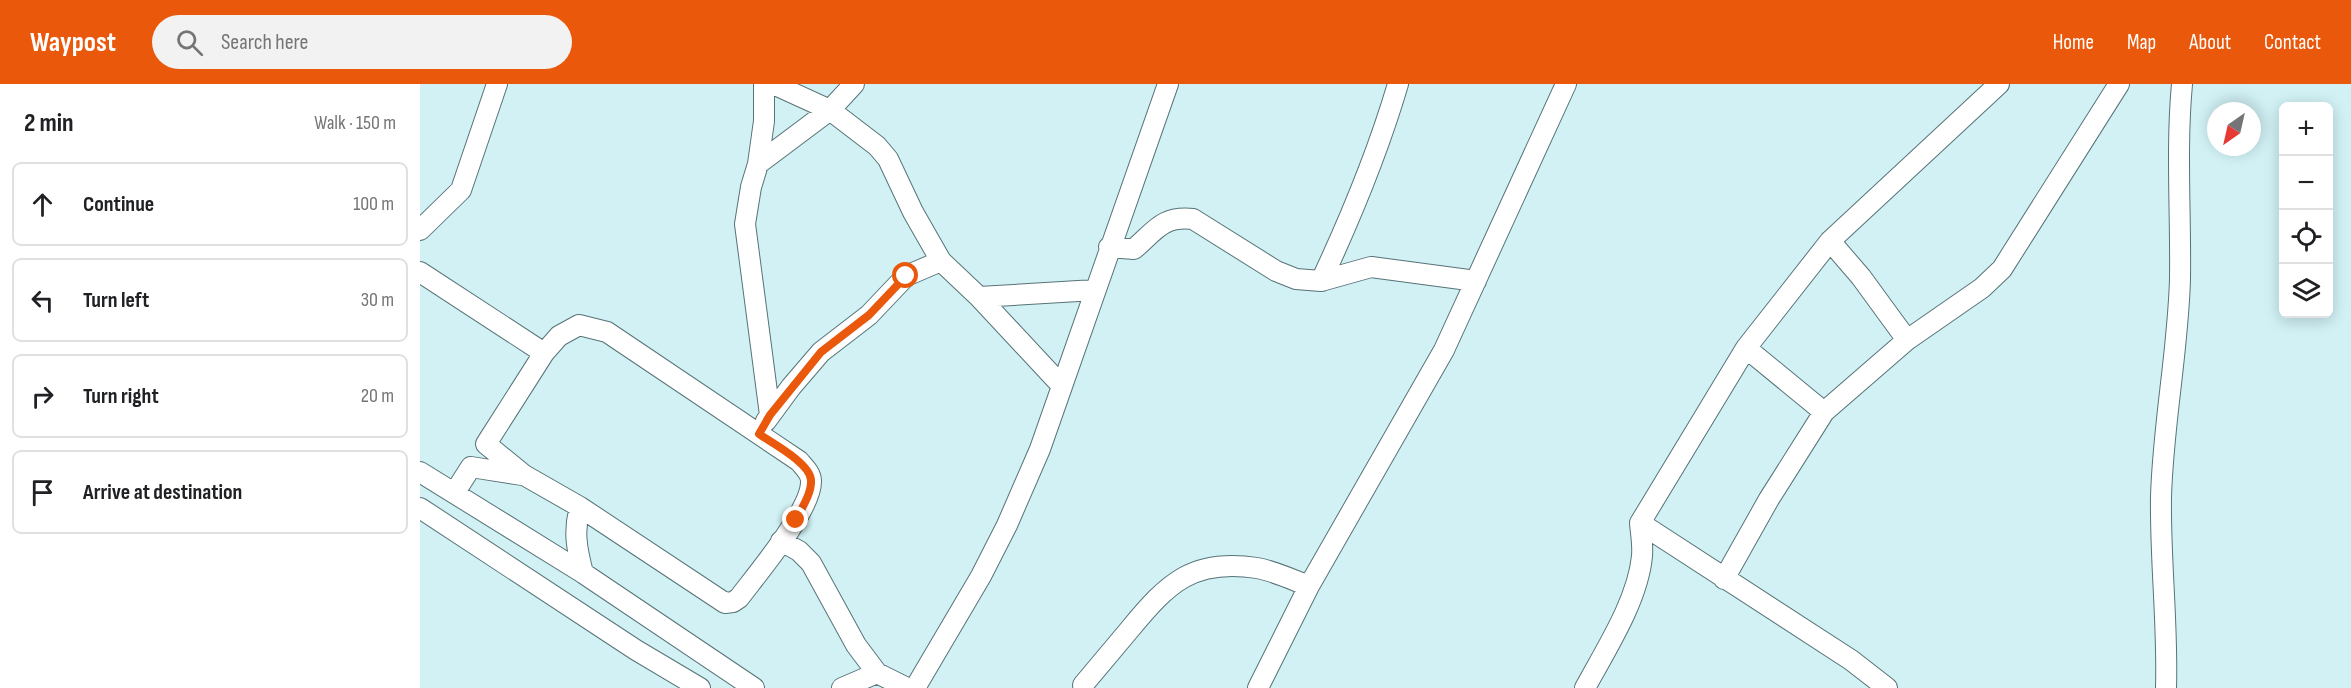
<!DOCTYPE html>
<html lang="en">
<head>
<meta charset="utf-8">
<style>
	body { margin:0; font-family:"Sofia Sans Condensed",sans-serif; background:#f2f2f2; color:#202124 }
	.controls { position:absolute; right:18px; top:18px; display:grid; overflow:hidden; border-radius:9px; box-shadow:0 3px 15px #0003 }
	.controls button { width:54px; height:54px; display:grid; place-items:center; padding:0; border:0; border-bottom:2px solid #e0e0e0; background:#fff; color:#202124; font:30px sans-serif }
	.compass { position:absolute; left:1787px; top:18px; width:54px; height:54px; border-radius:50%; background:#fff; box-shadow:0 3px 15px #0003; rotate:214deg }
	.stop { position:absolute; width:18px; height:18px; margin:-14px; border:4px solid #ea580c; border-radius:50%; background:#fff }
	.stop.end { background:#ea580c; border-color:#fff; box-shadow:0 2px 6px #0008 }
	.list { margin:0; padding:0; list-style:none }
	h2 { display:flex; justify-content:space-between; align-items:center; height:78px; margin:0; padding:0 24px; font-size:26px }
	h2 small { font-size:20px; font-weight:400; color:#757577 }
	.list li { display:grid; grid-template-columns:39px 1fr auto; gap:18px; align-items:center; box-sizing:border-box; height:84px; margin:0 12px 12px; padding:0 12px; border:2px solid #e0e0e0; border-radius:9px }
	.list b { display:block; font-size:22px; white-space:nowrap }
	.list em { font-size:20px; font-style:normal; color:#757577 }
	.icon { flex:none; width:33px; height:33px; fill:none; stroke:currentColor; stroke-width:2; stroke-linecap:round; stroke-linejoin:round }
	.map { position:relative; flex:none; width:1931px; height:604px; overflow:hidden }
	header { display:flex; align-items:center; gap:36px; box-sizing:border-box; height:84px; padding:0 30px; background:#ea580c; color:#fff }
	header strong { font-size:28px }
	nav { display:flex; gap:33px; margin-inline-start:auto; font-size:21px }
	.search { width:420px; height:54px; background:#f2f2f2; display:flex; align-items:center; gap:15px; box-sizing:border-box; padding:0 21px; border-radius:33px; color:#757577; font-size:22px }
	main { display:flex }
	aside { flex:1; background:#fff }
	.map>svg:first-child { display:block }
	.lines { fill:none; stroke-linecap:round; stroke-linejoin:round }
	.minor-casing { stroke:#577377; stroke-width:22 }
	.minor { stroke:#fff; stroke-width:20 }
	.route { stroke:#ea580c; stroke-width:8 }
</style>
</head>
<body>
<header>
<strong>Waypost</strong>
<div class="search"><svg class="icon" aria-label="search" viewBox="0 0 24 24"><circle cx="10" cy="10" r="6"/><path d="M15 15l6 6"/></svg>Search here</div>
<nav><a>Home</a><a>Map</a><a>About</a><a>Contact</a></nav>
</header>
<main>
<aside>
<h2>2 min<small>Walk · 150 m</small></h2>
<ul class="list">
<li><svg class="icon" aria-label="ahead" viewBox="0 0 24 24"><path d="M12 20V5M6 11l6-6 6 6"/></svg><div><b>Continue</b></div><em>100 m</em></li>
<li><svg class="icon" aria-label="left" viewBox="0 0 24 24"><path d="M17 20v-9H6M10 6l-5 5 5 5"/></svg><div><b>Turn left</b></div><em>30 m</em></li>
<li><svg class="icon" aria-label="right" viewBox="0 0 24 24"><path d="M7 20v-9h11M14 6l5 5-5 5"/></svg><div><b>Turn right</b></div><em>20 m</em></li>
<li><svg class="icon" aria-label="arrive" viewBox="0 0 24 24"><path d="M6 21V4h12l-3 4 3 4H6"/></svg><div><b>Arrive at destination</b></div></li>
</ul>
</aside>
<div class="map">
<svg width="1931" height="604" viewBox="0 0 1931 604">
	<rect width="100%" height="100%" fill="#d1f1f5"/>
	<g class="lines">
		<!-- minor casing -->
		<g class="minor-casing">
			<path id="minor" d="M 344,0 L 344,37 L 338,80 L 331,103 L 325,140 L 350,331
				M 353,0 L 410,26 L 457,62 L 468,75 L 493,128 L 521,177 L 559,213 L 675,206
				M 338,80 L 410,26 L 434,0
				M 0,146 L 41,106 L 77,0
				M 689,163 L 714,165 C 736,146 742,132 773,135 L 856,187 L 876,195 L 901,197 C 931,133 958,68 978,0
				M 0,188 L 124,269
				M 901,197 L 951,183 L 1056,197
				M 559,213 L 642,302
				M 159,241 L 187,248 L 379,377 C 384,383 391,389 391,397 C 392,425 337,490 319,514 L 313,518 L 305,519 L 160,423 L 104,391 L 66,360 L 124,269 L 139,252 Z
				M 1487,256 L 1441,193 L 1410,157 L 1579,0
				M 1326,264 L 1404,328
				M 346,337 L 371,303 L 401,268 L 449,231 L 486,192 L 521,177
				M 0,388 L 163,489 L 334,604
				M 35,408 L 51,383 L 102,391
				M 160,423 C 153,447 157,466 163,489
				M 0,424 L 216,566 L 280,604
				M 1220,439 L 1431,576 L 1467,604
				M 361,457 L 379,467 L 391,479 L 436,561 L 457,589 L 487,604
				M 1304,495 L 1349,415 L 1404,328 L 1487,256 L 1562,204 L 1582,185 L 1699,0
				M 663,601 C 678,583 694,564 710,545 C 748,499 773,474 837,484 C 854,487 873,496 889,502
				M 422,604 L 457,589
				M 495,604 L 561,492 L 587,441 L 620,365 L 748,0
				M 838,604 L 889,502 L 1024,266 L 1146,0
				M 1165,604 C 1186,565 1218,516 1222,472 C 1223,461 1221,450 1220,439 L 1326,264 L 1410,157
				M 1746,604 C 1748,540 1740,477 1741,413 C 1743,340 1758,268 1760,195 C 1761,131 1756,64 1762,0"/>
		</g>
		<!-- minor -->
		<use href="#minor" class="minor"/>
	</g>
	<g class="lines">
		<!-- route -->
		<path class="route" d="M 376,436 C 381,425 392,409 391,396 C 390,379 352,359 339,350 L 350,331 L 401,268 L 449,231 L 486,192"/>
	</g>
</svg>
<div class="controls">
<button>+</button>
<button>−</button>
<button><svg class="icon" aria-label="locate" viewBox="0 0 24 24"><circle cx="12" cy="12" r="6"/><path d="M12 2v4M12 18v4M2 12h4M18 12h4"/></svg></button>
<button><svg class="icon" aria-label="layers" viewBox="0 0 24 24"><path d="M12 4l9 5-9 5-9-5zM3 14l9 5 9-5"/></svg></button>
</div>
<svg class="compass" viewBox="-18 -18 36 36"><path d="M0-13l5 13h-10z" fill="#e53935"/><path d="M0 13l5-13h-10z" fill="#757577"/></svg>
<div class="stop" style="left:486px;top:192px"></div>
<div class="stop end" style="left:376px;top:436px"></div>
</div>
</main>
</body>
</html>
